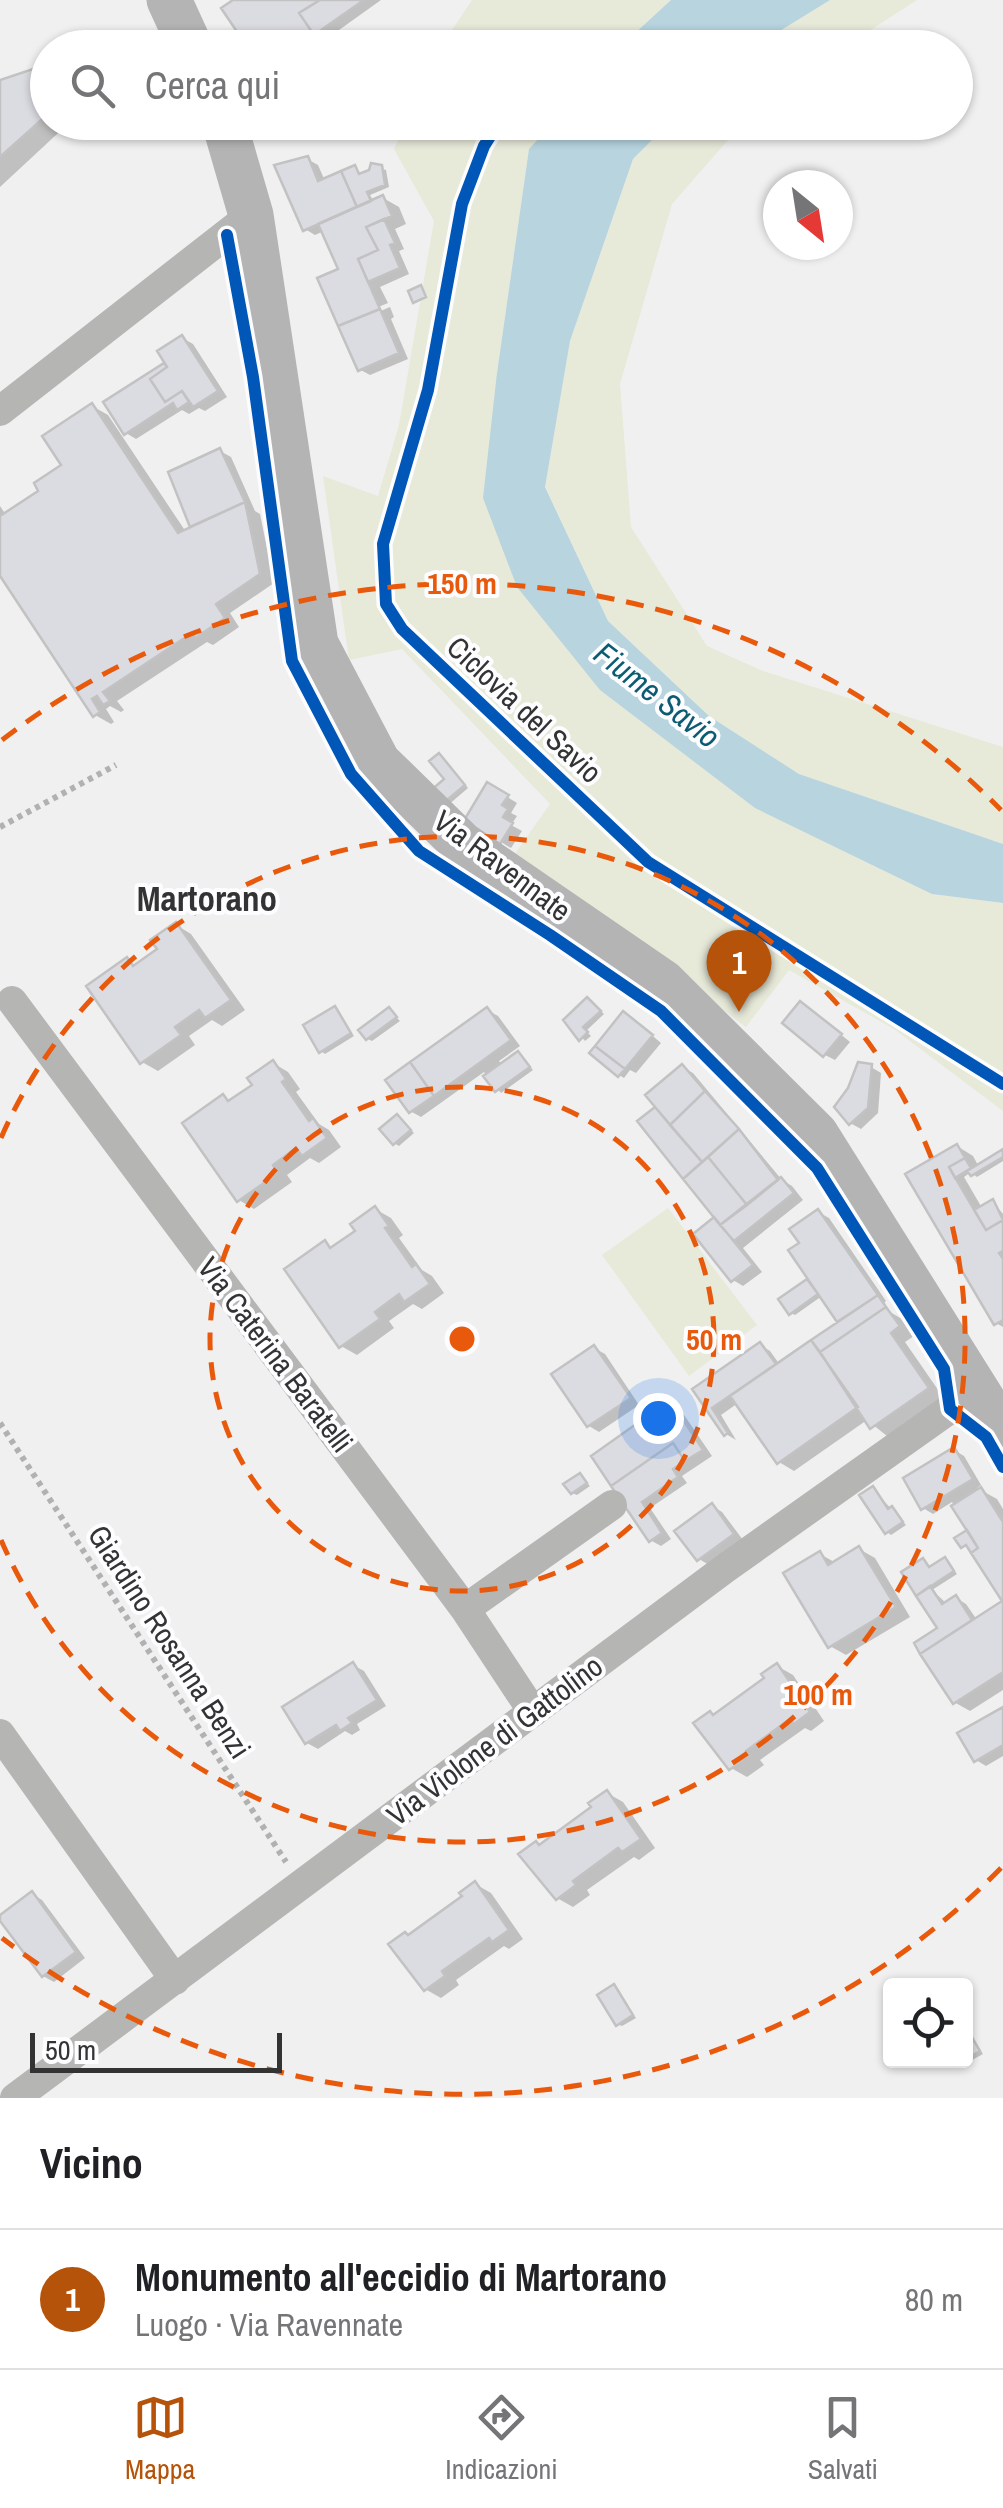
<!DOCTYPE html>
<html lang="it">
<head>
<meta charset="utf-8">
<style>
	body { margin:0; font-family:"Archivo Narrow",sans-serif; background:#f6f6f6; color:#202124 }
	.controls { position:absolute; right:30px; bottom:30px; display:grid; overflow:hidden; border-radius:10px; box-shadow:0 2px 8px #0004 }
	.controls button { width:90px; height:90px; display:grid; place-items:center; padding:0; border:0; border-bottom:2px solid #e0e0e0; background:#fff; color:#202124; font:50px sans-serif }
	.compass { position:absolute; left:763px; top:170px; width:90px; height:90px; border-radius:50%; background:#fff; box-shadow:0 2px 8px #0004; rotate:150deg }
	.scale { position:absolute; left:30px; bottom:25px; width:252px; box-sizing:border-box; padding-left:10px; border:5px solid #333; border-top:0; font-size:28px; line-height:35px; white-space:nowrap; color:#333; -webkit-text-stroke:8px #fdfdff; paint-order:stroke }
	.you { position:absolute; left:658px; top:1418px; width:35px; height:35px; margin:-25px; border:8px solid #fff; border-radius:50%; background:#1a73e8; box-shadow:0 0 0 15px #1a73e833 }
	.badge { display:grid; place-items:center; width:65px; height:65px; border-radius:50%; background:#b45309; color:#fff; font-size:32px; font-weight:700 }
	.pin { position:absolute; translate:-50% -82px; filter:drop-shadow(0 2px 5px #0008) }
	.pin::after { content:''; position:absolute; top:52px; width:35px; height:30px; background:inherit; clip-path:polygon(0 0,100% 0,50% 100%) }
	.list { margin:0; padding:0; list-style:none }
	h2 { display:flex; justify-content:space-between; align-items:center; height:130px; margin:0; padding:0 40px; font-size:42px }
	h2 small { font-size:32px; font-weight:400; color:#757577 }
	.list li { display:grid; grid-template-columns:65px 1fr auto; gap:30px; align-items:center; box-sizing:border-box; height:140px; padding:0 40px; border-top:2px solid #e0e0e0 }
	.list b { display:block; font-size:38px; white-space:nowrap }
	.list p { margin:0; font-size:32px; white-space:nowrap; color:#757577 }
	.list em { font-size:32px; font-style:normal; color:#757577 }
	.icon { flex:none; width:55px; height:55px; fill:none; stroke:currentColor; stroke-width:2; stroke-linecap:round; stroke-linejoin:round }
	.map { position:relative; flex:none; width:1003px; height:2098px; overflow:hidden }
	.search { position:absolute; background:#fff; box-shadow:0 2px 8px #0004; left:30px; right:30px; top:30px; height:110px; display:flex; align-items:center; gap:25px; box-sizing:border-box; padding:0 35px; border-radius:55px; color:#757577; font-size:38px }
	.sheet { height:270px; background:#fff }
	nav { display:flex; justify-content:space-around; align-items:center; box-sizing:border-box; height:140px; border-top:2px solid #e0e0e0; background:#fff; font-size:28px; color:#757577 }
	nav a { display:grid; justify-items:center; gap:5px }
	nav .on { color:#b45309 }
	.map>svg:first-child { display:block }
	.green { fill:#e7e9d9 }
	.water { fill:#b7d4df }
	.shadow { fill:#0003 }
	.building { fill:#dbdbe2; stroke:#c2c2c3; stroke-width:2.5 }
	.lines { fill:none; stroke-linecap:round; stroke-linejoin:round }
	.path { stroke:#b1b1b1; stroke-width:6; stroke-dasharray:5 5; stroke-linecap:butt }
	.street { stroke:#b5b5b4; stroke-width:30 }
	.secondary { stroke:#b4b4b4; stroke-width:45 }
	.cycleway-casing { stroke:#fdfdff; stroke-width:19 }
	.cycleway { stroke:#0057b8; stroke-width:12 }
	.ring { fill:none; stroke:#e8590c; stroke-width:5; stroke-dasharray:18 12 }
	.labels { text-anchor:middle; stroke-width:8; stroke-linejoin:round; paint-order:stroke }
	.street-label { font-size:30px; fill:#333; stroke:#fdfdff }
	.water-label { font-size:32px; font-style:italic; fill:#0b5c73; stroke:#fdfdff }
	.quarter-label { font-size:35px; font-weight:bold; fill:#333; stroke:#fdfdff }
	.centre { fill:#e8590c; stroke:#fdfdff; stroke-width:5 }
	.ring-label { font-size:30px; text-anchor:middle; font-weight:bold; fill:#e8590c; stroke:#fdfdff; stroke-width:8; stroke-linejoin:round; paint-order:stroke }
</style>
</head>
<body>
<div class="map">
<svg width="1003" height="2098" viewBox="0 0 1003 2098">
	<rect width="100%" height="100%" fill="#f0f0f0"/>
	<!-- green -->
	<path class="green" d="M 472,0 L 671,0 L 620,47 L 440,48 Z
		M 830,0 L 917,0 L 844,47 L 754,47 Z
		M 406,123 L 553,123 L 529,150 L 497,373 L 517,587 L 932,894 L 1003,903 L 1003,1111 L 894,1029 L 789,970 L 746,1027 L 514,855 L 550,804 L 402,649 L 349,660 L 323,476 L 378,496 L 399,425 L 434,221 L 394,149 Z
		M 669,123 L 743,123 L 672,204 L 620,384 L 631,527 L 707,646 L 763,671 L 1003,747 L 1003,844 L 799,774 L 709,716 L 608,621 L 545,486 L 570,341 L 633,159 Z
		M 668,1208 L 757,1325 L 689,1376 L 602,1255 Z"/>
	<!-- water -->
	<path class="water" d="M 671,0 L 830,0 L 754,47 L 620,47 Z
		M 553,123 L 669,123 L 633,159 L 570,341 L 545,487 L 608,621 L 709,716 L 799,774 L 1003,844 L 1003,903 L 932,894 L 755,808 L 600,690 L 517,587 L 483,498 L 497,373 L 529,149 Z"/>
	<!-- shadow -->
	<path class="shadow" d="M 237,0 L 381,0 L 325,40 L 328,44 L 323,48 L 251,48 Z
		M 39,70 L 48,75 L 48,122 L 70,122 L 0,187 L 0,83 Z
		M 298,122 L 342,122 L 332,129 L 320,123 L 310,130 Z
		M 307,159 L 318,165 L 325,181 L 354,168 L 361,176 L 371,172 L 372,166 L 386,170 L 389,187 L 370,195 L 374,202 L 383,198 L 399,207 L 406,224 L 395,229 L 404,249 L 399,251 L 409,274 L 380,287 L 388,303 L 346,320 L 346,326 L 390,307 L 394,317 L 391,319 L 408,359 L 370,375 L 359,369 L 320,280 L 342,270 L 324,231 L 315,235 L 305,229 L 278,167 Z
		M 182,338 L 193,344 L 227,397 L 205,411 L 199,408 L 189,414 L 182,410 L 136,439 L 126,433 L 107,403 L 168,363 Z
		M 92,406 L 108,415 L 186,532 L 195,528 L 192,526 L 220,451 L 231,457 L 255,511 L 260,514 L 274,583 L 230,613 L 239,627 L 213,645 L 207,642 L 117,701 L 124,710 L 121,712 L 110,706 L 106,709 L 114,722 L 111,724 L 95,715 L 0,571 L 0,506 L 6,515 L 42,492 L 65,466 Z
		M 443,759 L 468,788 L 447,806 L 448,779 Z
		M 488,785 L 517,803 L 511,813 L 517,816 L 511,825 L 522,831 L 511,848 L 467,821 Z
		M 176,925 L 191,934 L 245,1010 L 222,1026 L 212,1020 L 189,1036 L 195,1045 L 158,1071 L 142,1062 L 127,960 L 137,966 L 160,949 Z
		M 592,1002 L 604,1014 L 586,1031 L 591,1036 L 585,1041 L 567,1020 Z
		M 335,1009 L 354,1036 L 325,1054 L 321,1051 Z
		M 389,1010 L 400,1021 L 372,1041 L 368,1039 Z
		M 487,1010 L 498,1016 L 520,1046 L 499,1061 L 502,1065 L 518,1054 L 533,1070 L 501,1093 L 484,1072 L 421,1117 L 410,1111 Z
		M 811,1010 L 850,1042 L 835,1060 L 825,1055 Z
		M 634,1020 L 661,1043 L 636,1073 L 630,1070 L 624,1078 L 619,1075 Z
		M 273,1063 L 288,1072 L 300,1089 L 296,1092 L 319,1124 L 329,1130 L 341,1147 L 319,1163 L 310,1158 L 287,1175 L 292,1182 L 254,1209 L 239,1200 L 223,1097 L 231,1102 L 255,1085 Z
		M 682,1067 L 693,1073 L 782,1180 L 792,1186 L 803,1200 L 743,1248 L 762,1272 L 743,1286 L 733,1280 L 718,1218 L 641,1121 L 658,1107 Z
		M 871,1067 L 881,1073 L 878,1113 L 861,1129 L 850,1123 Z
		M 398,1117 L 414,1133 L 399,1146 L 394,1143 Z
		M 957,1146 L 973,1156 L 979,1167 L 1003,1152 L 1003,1161 L 977,1177 L 971,1172 L 964,1177 L 982,1208 L 993,1202 L 1003,1214 L 1003,1327 L 996,1323 L 908,1175 Z
		M 375,1209 L 391,1218 L 403,1235 L 399,1238 L 422,1270 L 432,1276 L 444,1293 L 422,1309 L 413,1304 L 389,1321 L 394,1328 L 357,1355 L 341,1346 L 325,1243 L 334,1248 L 358,1232 Z
		M 818,1212 L 829,1218 L 886,1301 L 884,1303 L 890,1312 L 902,1319 L 914,1336 L 905,1342 L 943,1397 L 887,1436 L 867,1420 L 794,1471 L 779,1462 L 738,1403 L 721,1415 L 736,1440 L 726,1434 L 696,1389 L 760,1345 L 770,1351 L 780,1365 L 841,1323 L 822,1296 L 795,1315 L 791,1313 L 807,1282 L 816,1287 L 802,1243 Z
		M 594,1348 L 605,1354 L 639,1405 L 599,1432 L 589,1426 Z
		M 670,1403 L 680,1409 L 712,1456 L 682,1476 L 687,1483 L 650,1508 L 671,1539 L 661,1546 L 650,1540 L 594,1456 Z
		M 954,1450 L 964,1456 L 981,1485 L 977,1488 L 997,1499 L 1003,1509 L 1003,1599 L 970,1547 L 963,1546 L 975,1538 L 952,1502 L 933,1514 L 923,1508 Z
		M 580,1476 L 590,1486 L 577,1495 L 572,1493 Z
		M 873,1489 L 906,1525 L 891,1535 L 887,1532 Z
		M 712,1506 L 722,1512 L 743,1540 L 709,1565 L 699,1559 Z
		M 859,1549 L 875,1558 L 910,1617 L 846,1655 L 830,1646 L 820,1554 L 836,1563 Z
		M 945,1560 L 957,1574 L 932,1590 L 947,1604 L 956,1598 L 966,1604 L 977,1620 L 1003,1604 L 1003,1690 L 970,1711 L 954,1702 L 917,1644 L 940,1629 L 923,1561 L 931,1569 Z
		M 353,1665 L 364,1671 L 386,1706 L 357,1724 L 360,1730 L 352,1735 L 345,1731 L 318,1749 L 307,1743 Z
		M 777,1666 L 793,1675 L 824,1721 L 811,1731 L 805,1728 L 760,1760 L 764,1765 L 747,1777 L 731,1768 L 767,1679 Z
		M 1003,1709 L 1003,1756 L 986,1766 L 976,1760 Z
		M 607,1793 L 623,1802 L 655,1848 L 639,1860 L 634,1857 L 587,1890 L 590,1895 L 573,1907 L 557,1898 L 541,1846 L 594,1807 Z
		M 475,1884 L 491,1893 L 523,1939 L 509,1949 L 504,1946 L 456,1980 L 459,1985 L 441,1998 L 425,1989 L 410,1937 L 465,1897 Z
		M 32,1894 L 42,1900 L 85,1958 L 54,1982 L 43,1976 Z
		M 614,1987 L 636,2018 L 622,2026 L 617,2024 Z
		M 966,2029 L 983,2054 L 965,2064 L 960,2060 L 966,2060 Z"/>
	<!-- building -->
	<path class="building" d="M 233,0 L 320,0 L 299,13 L 314,35 L 296,48 L 248,48 L 221,8 Z
		M 320,0 L 364,0 L 314,35 L 299,13 Z
		M 412,35 L 420,48 L 390,48 Z
		M 39,67 L 48,82 L 48,114 L 0,157 L 0,80 Z
		M 308,156 L 318,181 L 341,171 L 357,207 L 303,231 L 274,165 Z
		M 371,163 L 382,165 L 385,185 L 367,192 L 371,201 L 357,207 L 341,171 L 355,165 L 359,174 L 369,170 Z
		M 383,195 L 392,216 L 366,227 L 378,250 L 358,259 L 380,309 L 338,326 L 317,278 L 338,269 L 318,224 Z
		M 384,219 L 395,243 L 390,245 L 400,268 L 368,282 L 358,259 L 378,250 L 366,227 Z
		M 421,285 L 426,297 L 413,303 L 408,291 Z
		M 380,309 L 399,353 L 358,371 L 338,326 Z
		M 182,335 L 218,391 L 193,407 L 182,391 L 165,402 L 150,379 L 167,367 L 157,351 Z
		M 164,363 L 167,367 L 150,379 L 165,402 L 182,391 L 189,402 L 177,410 L 173,403 L 124,435 L 103,402 Z
		M 92,403 L 178,533 L 245,502 L 260,574 L 216,604 L 225,618 L 195,638 L 192,633 L 103,692 L 110,701 L 103,705 L 97,696 L 92,699 L 100,712 L 93,717 L 0,576 L 0,516 L 38,491 L 34,483 L 61,465 L 42,436 Z
		M 220,448 L 245,502 L 190,527 L 168,472 Z
		M 439,753 L 465,785 L 441,805 L 429,792 L 444,779 L 429,761 Z
		M 487,782 L 509,795 L 502,805 L 508,809 L 503,817 L 513,823 L 500,844 L 463,822 Z
		M 176,922 L 231,1000 L 205,1018 L 199,1010 L 175,1027 L 181,1035 L 140,1064 L 86,986 L 127,957 L 133,966 L 157,949 L 150,940 Z
		M 587,997 L 601,1011 L 583,1027 L 588,1032 L 579,1041 L 563,1020 Z
		M 800,1001 L 842,1034 L 823,1057 L 782,1023 Z
		M 335,1006 L 351,1033 L 319,1053 L 303,1025 Z
		M 389,1007 L 397,1017 L 366,1040 L 358,1030 Z
		M 487,1007 L 511,1040 L 434,1096 L 410,1062 Z
		M 623,1011 L 653,1035 L 625,1069 L 595,1046 Z
		M 595,1046 L 625,1069 L 618,1077 L 589,1053 Z
		M 518,1051 L 530,1067 L 495,1092 L 483,1076 Z
		M 273,1060 L 286,1079 L 282,1082 L 309,1121 L 313,1118 L 327,1138 L 302,1156 L 296,1148 L 273,1165 L 278,1173 L 237,1202 L 182,1123 L 223,1094 L 228,1101 L 252,1085 L 247,1078 Z
		M 410,1062 L 434,1096 L 409,1113 L 385,1080 Z
		M 858,1062 L 872,1064 L 868,1108 L 849,1125 L 834,1107 L 848,1088 Z
		M 682,1064 L 705,1091 L 670,1125 L 645,1095 Z
		M 705,1091 L 739,1129 L 702,1162 L 670,1125 Z
		M 655,1107 L 702,1162 L 683,1179 L 637,1121 Z
		M 397,1114 L 411,1130 L 393,1145 L 379,1129 Z
		M 739,1129 L 778,1180 L 747,1205 L 708,1157 Z
		M 957,1144 L 965,1158 L 949,1167 L 986,1230 L 1003,1220 L 1003,1251 L 999,1253 L 1003,1259 L 1003,1320 L 994,1325 L 905,1174 Z
		M 1003,1149 L 1003,1157 L 971,1176 L 967,1171 Z
		M 708,1157 L 747,1205 L 720,1225 L 683,1179 Z
		M 965,1158 L 971,1168 L 955,1178 L 949,1167 Z
		M 781,1177 L 794,1193 L 734,1241 L 720,1225 Z
		M 993,1199 L 1003,1220 L 986,1230 L 974,1210 Z
		M 375,1206 L 389,1226 L 385,1228 L 412,1267 L 416,1264 L 430,1284 L 404,1302 L 399,1294 L 375,1312 L 380,1319 L 339,1348 L 284,1269 L 325,1240 L 330,1248 L 355,1231 L 350,1224 Z
		M 818,1209 L 878,1295 L 837,1322 L 788,1250 L 799,1243 L 789,1229 Z
		M 714,1217 L 753,1265 L 731,1282 L 693,1234 Z
		M 807,1279 L 818,1294 L 789,1315 L 778,1299 Z
		M 878,1295 L 886,1307 L 820,1352 L 811,1340 Z
		M 886,1307 L 900,1326 L 891,1333 L 929,1388 L 870,1429 L 820,1352 Z
		M 811,1340 L 858,1407 L 777,1464 L 730,1396 Z
		M 760,1342 L 776,1364 L 712,1408 L 728,1433 L 724,1436 L 692,1389 Z
		M 594,1345 L 631,1398 L 587,1427 L 551,1374 Z
		M 670,1400 L 703,1450 L 685,1461 L 673,1443 L 611,1486 L 591,1456 Z
		M 673,1443 L 685,1461 L 673,1469 L 678,1477 L 642,1502 L 662,1533 L 649,1542 L 611,1486 Z
		M 954,1447 L 973,1479 L 921,1510 L 903,1478 Z
		M 580,1473 L 587,1483 L 571,1494 L 563,1484 Z
		M 873,1486 L 888,1509 L 892,1506 L 903,1522 L 885,1534 L 859,1495 Z
		M 981,1487 L 1003,1522 L 1003,1672 L 953,1704 L 920,1654 L 1002,1601 L 971,1553 L 978,1548 L 951,1506 Z
		M 712,1503 L 734,1534 L 697,1561 L 674,1531 Z
		M 967,1530 L 978,1548 L 971,1553 L 966,1545 L 961,1548 L 954,1538 Z
		M 859,1546 L 896,1607 L 828,1648 L 783,1573 L 820,1551 L 828,1565 Z
		M 945,1557 L 954,1571 L 916,1596 L 901,1572 L 923,1558 L 929,1567 Z
		M 930,1586 L 942,1604 L 956,1595 L 972,1620 L 920,1654 L 914,1643 L 937,1628 L 916,1596 Z
		M 353,1662 L 377,1700 L 348,1718 L 352,1723 L 340,1731 L 336,1725 L 305,1744 L 282,1707 Z
		M 777,1663 L 810,1712 L 794,1724 L 790,1719 L 746,1751 L 750,1756 L 729,1770 L 693,1723 L 710,1711 L 713,1715 L 764,1678 L 761,1674 Z
		M 1003,1707 L 1003,1745 L 974,1762 L 957,1733 Z
		M 607,1790 L 641,1839 L 622,1852 L 618,1848 L 573,1881 L 576,1885 L 556,1900 L 518,1854 L 536,1841 L 539,1845 L 591,1807 L 588,1803 Z
		M 475,1881 L 509,1930 L 492,1942 L 489,1938 L 442,1971 L 445,1976 L 424,1991 L 388,1944 L 405,1932 L 408,1935 L 462,1896 L 459,1893 Z
		M 32,1891 L 76,1952 L 42,1977 L 0,1921 L 0,1915 Z
		M 614,1984 L 633,2015 L 616,2026 L 597,1995 Z
		M 966,2027 L 980,2051 L 966,2059 Z"/>
	<g class="lines">
		<!-- path -->
		<path class="path" d="M 0,827 L 116,765
			M 0,1423 L 286,1862"/>
		<!-- street -->
		<path class="street" d="M 0,411 L 251,215
			M 12,1001 L 465,1609 L 533,1712
			M 465,1609 L 612,1505
			M 0,1734 L 175,1980
			M 15,2098 L 727,1567 L 978,1389"/>
		<!-- secondary -->
		<path class="secondary" d="M 169,0 L 191,48
			M 224,122 L 251,215 L 316,644 L 378,762 L 462,844 L 663,982 L 816,1134 L 1003,1432"/>
		<!-- cycleway casing -->
		<g class="cycleway-casing">
			<path id="cycleway" d="M 499,122 L 484,146 L 462,204 L 428,390 L 383,544 L 386,604 L 402,629 L 648,862 L 1003,1084
				M 227,235 L 253,377 L 292,661 L 351,774 L 419,851 L 550,935 L 661,1011 L 817,1168 L 944,1369 L 950,1409 L 986,1437 L 1003,1467"/>
		</g>
		<!-- cycleway -->
		<use href="#cycleway" class="cycleway"/>
	</g>
	<!-- distance rings -->
	<g class="ring">
		<circle cx="462" cy="1339" r="252"/>
		<path d="M1 1138A503 503 0 1 1 1 1540"/>
		<path d="M1001 1868A755 755 0 0 1 2 1938M2 740A755 755 0 0 1 1001 810"/>
	</g>
	<g class="labels">
		<!-- street labels -->
		<g class="street-label">
			<text transform="translate(524 710) rotate(43)" y="10">Ciclovia del Savio</text>
			<text transform="translate(502 866) rotate(37)" y="10">Via Ravennate</text>
			<text transform="translate(275 1355) rotate(53)" y="10">Via Caterina Baratelli</text>
			<text transform="translate(169 1642) rotate(57)" y="10">Giardino Rosanna Benzi</text>
			<text transform="translate(495 1741) rotate(-37)" y="10">Via Violone di Gattolino</text>
		</g>
		<!-- water labels -->
		<g class="water-label">
			<text transform="translate(657 695) rotate(38)" y="11">Fiume Savio</text>
		</g>
		<!-- quarter labels -->
		<g class="quarter-label">
			<text x="207" y="911">Martorano</text>
		</g>
	</g>
	<circle cx="462" cy="1339" r="15" class="centre"/>
	<g class="ring-label">
		<text x="462" y="594">150 m</text>
		<text x="714" y="1350">50 m</text>
		<text x="818" y="1705">100 m</text>
	</g>
</svg>
<div class="controls">
<button><svg class="icon" aria-label="locate" viewBox="0 0 24 24"><circle cx="12" cy="12" r="6"/><path d="M12 2v4M12 18v4M2 12h4M18 12h4"/></svg></button>
</div>
<svg class="compass" viewBox="-18 -18 36 36"><path d="M0-13l5 13h-10z" fill="#e53935"/><path d="M0 13l5-13h-10z" fill="#757577"/></svg>
<div class="scale">50 m</div>
<div class="you"></div>
<div class="pin badge" style="left:739px;top:1012px">1</div>
<div class="search"><svg class="icon" aria-label="search" viewBox="0 0 24 24"><circle cx="10" cy="10" r="6"/><path d="M15 15l6 6"/></svg>Cerca qui</div>
</div>
<section class="sheet">
<h2>Vicino<small></small></h2>
<ul class="list">
<li><span class="badge">1</span><div><b>Monumento all'eccidio di Martorano</b><p>Luogo · Via Ravennate</p></div><em>80 m</em></li>
</ul>
</section>
<nav>
<a class="on"><svg class="icon" aria-label="map" viewBox="0 0 24 24"><path d="M3 6l6-2 6 2 6-2v14l-6 2-6-2-6 2zM9 4v14M15 6v14"/></svg>Mappa</a>
<a><svg class="icon" aria-label="directions" viewBox="0 0 24 24"><path d="M12 3l9 9-9 9-9-9zM9 14v-3h6M13 9l2 2-2 2"/></svg>Indicazioni</a>
<a><svg class="icon" aria-label="saved" viewBox="0 0 24 24"><path d="M7 4h10v16l-5-4-5 4z"/></svg>Salvati</a>
</nav>
</body>
</html>
